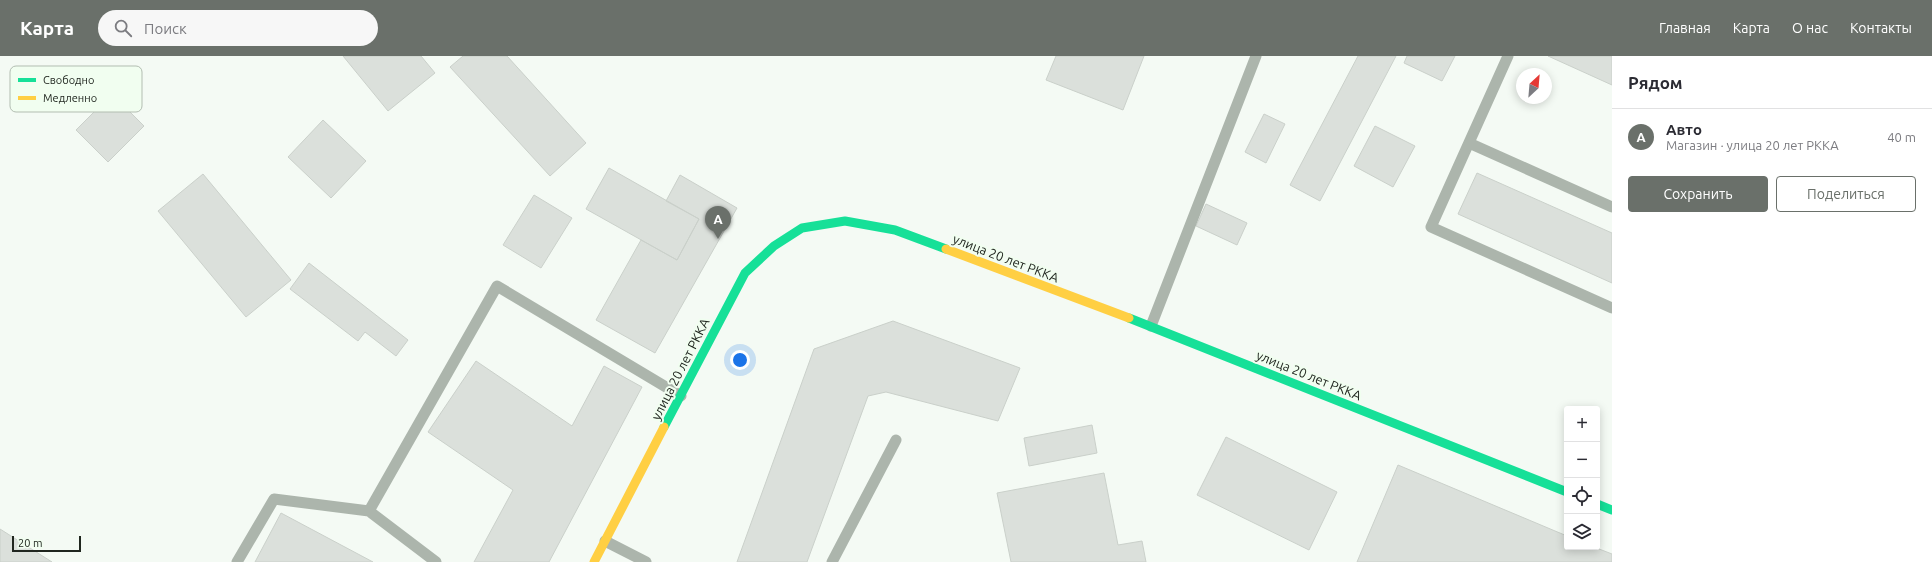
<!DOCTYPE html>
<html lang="ru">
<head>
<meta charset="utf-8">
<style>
	body { margin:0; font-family:Ubuntu,sans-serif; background:#f7f7f7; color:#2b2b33 }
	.controls { position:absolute; right:12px; bottom:12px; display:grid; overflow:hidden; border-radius:4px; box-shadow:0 2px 10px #0003 }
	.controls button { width:36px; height:36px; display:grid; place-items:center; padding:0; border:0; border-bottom:1px solid #e1e1e2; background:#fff; color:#2b2b33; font:20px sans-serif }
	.compass { position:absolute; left:1516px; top:12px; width:36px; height:36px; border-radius:50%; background:#fff; box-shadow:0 2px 10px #0003; rotate:26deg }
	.scale { position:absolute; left:12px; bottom:10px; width:69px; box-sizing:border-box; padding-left:4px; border:2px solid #20261f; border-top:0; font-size:11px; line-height:14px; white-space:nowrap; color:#20261f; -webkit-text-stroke:3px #f1fef0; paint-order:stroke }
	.you { position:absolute; left:740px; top:304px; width:14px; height:14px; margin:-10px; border:3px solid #fff; border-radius:50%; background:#1a73e8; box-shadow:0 0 0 6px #1a73e833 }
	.badge { display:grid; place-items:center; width:26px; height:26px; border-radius:50%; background:#6a706a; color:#fff; font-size:13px; font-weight:700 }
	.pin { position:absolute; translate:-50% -33px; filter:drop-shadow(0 1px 2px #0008) }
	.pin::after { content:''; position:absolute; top:21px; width:14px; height:12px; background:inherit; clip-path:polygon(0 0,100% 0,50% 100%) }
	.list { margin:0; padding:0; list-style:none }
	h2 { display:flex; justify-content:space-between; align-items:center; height:52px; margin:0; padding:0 16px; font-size:17px }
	h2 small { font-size:13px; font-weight:400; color:#7c7c81 }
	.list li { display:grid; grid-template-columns:26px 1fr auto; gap:12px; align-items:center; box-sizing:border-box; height:56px; padding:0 16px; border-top:1px solid #e1e1e2 }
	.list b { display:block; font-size:15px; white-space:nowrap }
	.list p { margin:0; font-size:13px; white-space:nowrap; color:#7c7c81 }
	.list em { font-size:13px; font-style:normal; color:#7c7c81 }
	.actions { display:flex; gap:8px; padding:12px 16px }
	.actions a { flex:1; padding:9px 0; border:1px solid #6a706a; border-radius:4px; text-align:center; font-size:14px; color:#6a706a }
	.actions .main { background:#6a706a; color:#fff }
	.icon { flex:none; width:22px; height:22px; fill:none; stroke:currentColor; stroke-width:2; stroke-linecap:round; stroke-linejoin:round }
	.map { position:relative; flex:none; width:1612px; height:506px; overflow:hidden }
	header { display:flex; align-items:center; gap:24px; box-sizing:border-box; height:56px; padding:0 20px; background:#6a706a; color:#fff }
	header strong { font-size:19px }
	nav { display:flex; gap:22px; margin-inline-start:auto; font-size:14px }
	.search { width:280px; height:36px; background:#f7f7f7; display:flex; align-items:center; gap:10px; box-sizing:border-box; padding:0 14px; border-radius:22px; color:#7c7c81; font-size:15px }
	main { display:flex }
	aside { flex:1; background:#fff }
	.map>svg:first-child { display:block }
	.building { fill:#dbe0db; stroke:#cad0ca }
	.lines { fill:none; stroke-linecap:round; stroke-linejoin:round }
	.lane { stroke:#acb5ac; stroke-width:11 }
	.fast { stroke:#16e098; stroke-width:9 }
	.slow { stroke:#ffcf43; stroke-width:9 }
	.labels { text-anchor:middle; stroke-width:4; stroke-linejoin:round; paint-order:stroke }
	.street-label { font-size:13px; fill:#20261f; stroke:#f1fef0 }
	.key { fill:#f1fef0; stroke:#b2bdb1; stroke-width:1 }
	.key-label { font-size:11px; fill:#20261f }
</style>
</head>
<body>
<header>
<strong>Карта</strong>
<div class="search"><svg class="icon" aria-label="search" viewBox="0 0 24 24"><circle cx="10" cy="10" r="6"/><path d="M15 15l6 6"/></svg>Поиск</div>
<nav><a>Главная</a><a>Карта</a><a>О нас</a><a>Контакты</a></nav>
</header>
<main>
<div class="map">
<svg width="1612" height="506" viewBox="0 0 1612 506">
	<rect width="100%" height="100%" fill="#f4faf4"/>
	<!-- building -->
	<path class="building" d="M 343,0 L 421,0 L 435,17 L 388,55 Z
		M 463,0 L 507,0 L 586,87 L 550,120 L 450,11 Z
		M 1056,0 L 1144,0 L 1123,54 L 1046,24 Z
		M 1358,0 L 1396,0 L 1320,145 L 1290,129 Z
		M 1407,0 L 1455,0 L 1442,25 L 1404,7 Z
		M 1548,0 L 1612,0 L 1612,29 Z
		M 112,38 L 144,70 L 108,106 L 76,74 Z
		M 1264,58 L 1285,68 L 1266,107 L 1245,96 Z
		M 323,64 L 366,105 L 331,142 L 288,101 Z
		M 1375,70 L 1415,90 L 1393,131 L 1354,110 Z
		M 609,112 L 699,163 L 677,204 L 586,153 Z
		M 1477,117 L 1612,177 L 1612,227 L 1458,158 Z
		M 203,118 L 291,224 L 246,261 L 158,155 Z
		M 680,119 L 737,152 L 655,297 L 596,264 L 641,184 L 677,204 L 699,163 L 666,145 Z
		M 534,139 L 572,162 L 541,212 L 503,189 Z
		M 1206,148 L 1247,167 L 1237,189 L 1196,170 Z
		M 309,207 L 408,284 L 396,300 L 365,276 L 358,285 L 290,233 Z
		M 893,265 L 1020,312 L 998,365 L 886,336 L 868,340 L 807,506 L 737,506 L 814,293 Z
		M 476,305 L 572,370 L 604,310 L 642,331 L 549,506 L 474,506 L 513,434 L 428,376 Z
		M 1092,369 L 1097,397 L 1029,410 L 1024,382 Z
		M 1226,381 L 1337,436 L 1309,494 L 1197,439 Z
		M 1398,409 L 1567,480 L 1567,491 L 1594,491 L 1612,498 L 1612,506 L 1357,506 Z
		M 1104,417 L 1118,489 L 1142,485 L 1146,506 L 1011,506 L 997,437 Z
		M 281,457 L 373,506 L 255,506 Z
		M 0,473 L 52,506 L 0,506 Z"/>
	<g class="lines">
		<!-- lane -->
		<path class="lane" d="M 1508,0 L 1431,171 L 1612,252
			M 1469,87 L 1612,151
			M 1151,270 L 1256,0
			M 605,485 L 646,506
			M 237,506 L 274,443 L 369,455
			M 436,506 L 369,455 L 497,230 L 681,340
			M 832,506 L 896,384"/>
		<!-- fast -->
		<path class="fast" d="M 1129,262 L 1567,436
			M 664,371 L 745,217 L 774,190 L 802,172 L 845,165 L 895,174 L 946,193
			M 1597,448 L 1612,454"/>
		<!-- slow -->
		<path class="slow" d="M 946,193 L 1129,262
			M 594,506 L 664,371"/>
	</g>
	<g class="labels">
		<!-- street labels -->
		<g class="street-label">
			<text transform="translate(1006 202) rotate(21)" y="5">улица 20 лет РККА</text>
			<text transform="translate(680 313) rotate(-63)" y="5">улица 20 лет РККА</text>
			<text transform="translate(1309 319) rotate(22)" y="5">улица 20 лет РККА</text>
		</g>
	</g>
	<!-- legend -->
	<rect x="10" y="10" width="132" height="46" rx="6" class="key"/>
	<rect x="18" y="22" width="18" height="4" fill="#16e098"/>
	<rect x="18" y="40" width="18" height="4" fill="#ffcf43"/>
	<g class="key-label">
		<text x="43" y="28">Свободно</text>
		<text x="43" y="46">Медленно</text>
	</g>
</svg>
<div class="controls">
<button>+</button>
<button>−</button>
<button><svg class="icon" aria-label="locate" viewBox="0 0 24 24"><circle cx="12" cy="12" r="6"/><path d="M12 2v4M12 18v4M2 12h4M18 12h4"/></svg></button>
<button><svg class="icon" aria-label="layers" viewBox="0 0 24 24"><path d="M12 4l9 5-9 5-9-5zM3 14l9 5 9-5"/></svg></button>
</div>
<svg class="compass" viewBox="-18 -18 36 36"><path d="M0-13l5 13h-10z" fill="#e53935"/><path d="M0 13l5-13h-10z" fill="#7c7c81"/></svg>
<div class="scale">20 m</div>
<div class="you"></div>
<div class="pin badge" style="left:718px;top:183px">A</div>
</div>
<aside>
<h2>Рядом<small></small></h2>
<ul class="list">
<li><span class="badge">A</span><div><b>Авто</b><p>Магазин · улица 20 лет РККА</p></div><em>40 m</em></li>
</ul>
<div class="actions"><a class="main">Сохранить</a><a>Поделиться</a></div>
</aside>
</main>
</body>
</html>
